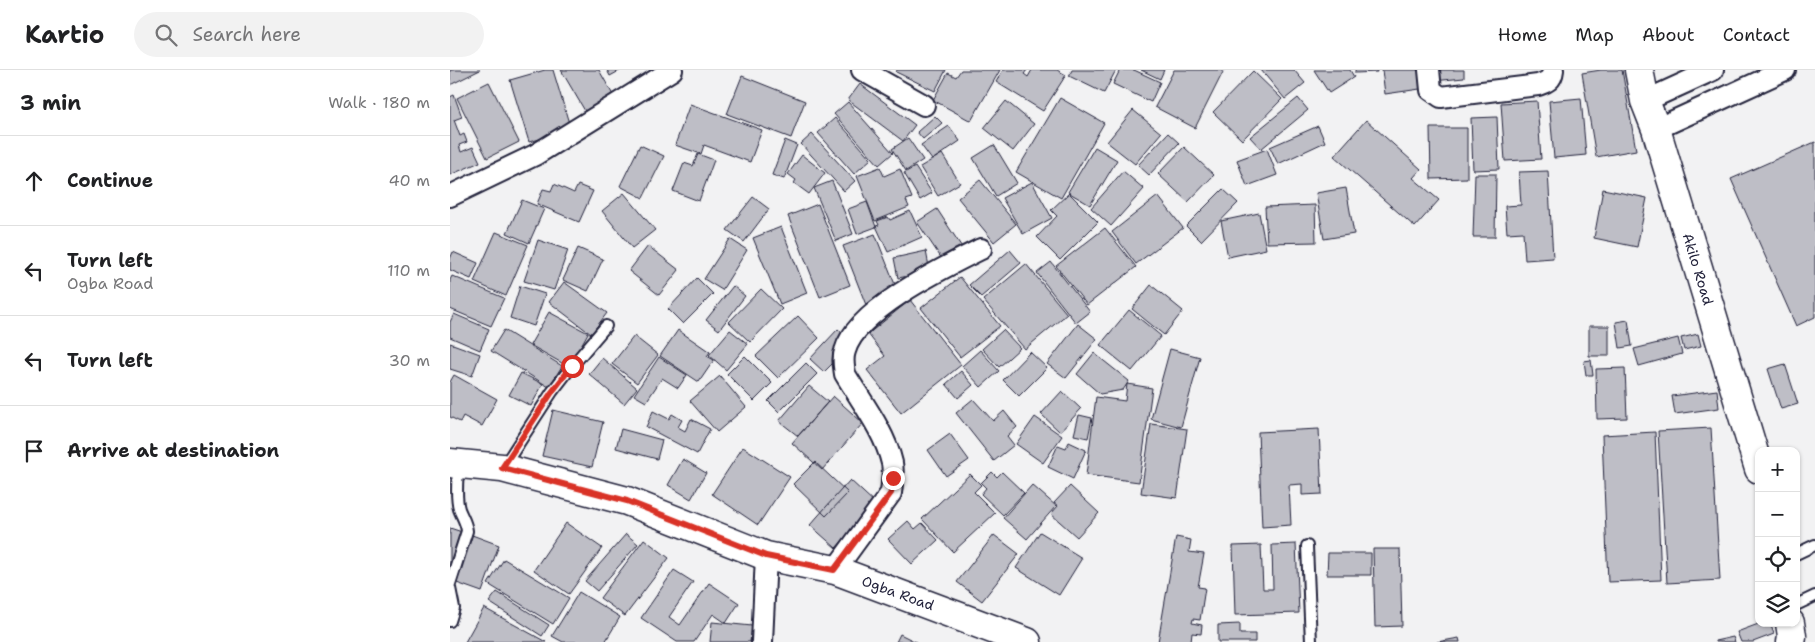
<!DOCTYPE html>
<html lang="en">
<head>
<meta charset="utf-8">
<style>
	body { margin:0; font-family:"Shantell Sans",sans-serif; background:#f2f2f2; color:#202124 }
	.controls { position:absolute; right:15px; bottom:15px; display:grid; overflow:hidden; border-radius:10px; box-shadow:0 1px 4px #0004 }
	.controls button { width:45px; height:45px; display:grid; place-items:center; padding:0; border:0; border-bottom:1px solid #e0e0e0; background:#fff; color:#202124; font:25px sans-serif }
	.stop { position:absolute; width:15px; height:15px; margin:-11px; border:4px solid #d93025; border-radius:50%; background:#fff }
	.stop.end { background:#d93025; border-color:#fff; box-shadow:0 1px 5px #0008 }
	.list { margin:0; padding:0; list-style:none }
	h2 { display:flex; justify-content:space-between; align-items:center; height:65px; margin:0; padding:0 20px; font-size:21px }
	h2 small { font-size:16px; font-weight:400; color:#757577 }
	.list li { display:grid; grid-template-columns:32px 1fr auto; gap:15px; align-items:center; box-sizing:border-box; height:90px; padding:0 20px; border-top:1px solid #e0e0e0 }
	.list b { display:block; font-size:19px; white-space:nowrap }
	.list p { margin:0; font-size:16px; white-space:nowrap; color:#757577 }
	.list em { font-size:16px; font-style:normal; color:#757577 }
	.icon { flex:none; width:28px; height:28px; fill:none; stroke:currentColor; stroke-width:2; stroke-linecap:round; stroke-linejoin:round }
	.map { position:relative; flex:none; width:1365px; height:572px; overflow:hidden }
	header { display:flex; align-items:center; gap:30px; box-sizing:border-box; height:70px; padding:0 25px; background:#fff; border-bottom:1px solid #e0e0e0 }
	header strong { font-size:24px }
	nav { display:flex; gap:28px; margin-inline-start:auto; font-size:18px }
	.search { width:350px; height:45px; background:#f2f2f2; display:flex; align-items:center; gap:12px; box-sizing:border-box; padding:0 18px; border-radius:28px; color:#757577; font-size:19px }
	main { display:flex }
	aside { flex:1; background:#fff }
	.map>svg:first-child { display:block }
	.building { fill:#bebec6; stroke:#22223b }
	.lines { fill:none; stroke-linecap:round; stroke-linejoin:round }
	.lane-casing { stroke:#22223b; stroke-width:14 }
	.street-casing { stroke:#22223b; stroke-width:24 }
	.secondary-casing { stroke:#22223b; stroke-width:31 }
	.lane { stroke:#fff; stroke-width:10 }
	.street { stroke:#fff; stroke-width:20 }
	.secondary { stroke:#fff; stroke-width:28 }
	.route { stroke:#d93025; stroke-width:6 }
	.labels { text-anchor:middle; stroke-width:4; stroke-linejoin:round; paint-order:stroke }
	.street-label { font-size:14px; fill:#22223b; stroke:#fff }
</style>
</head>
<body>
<header>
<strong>Kartio</strong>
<div class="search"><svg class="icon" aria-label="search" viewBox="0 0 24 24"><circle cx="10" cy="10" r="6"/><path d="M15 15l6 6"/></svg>Search here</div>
<nav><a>Home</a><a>Map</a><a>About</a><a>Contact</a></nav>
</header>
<main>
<aside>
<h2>3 min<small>Walk · 180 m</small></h2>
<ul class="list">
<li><svg class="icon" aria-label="ahead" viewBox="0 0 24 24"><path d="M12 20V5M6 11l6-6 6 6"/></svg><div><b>Continue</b></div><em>40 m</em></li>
<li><svg class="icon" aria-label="left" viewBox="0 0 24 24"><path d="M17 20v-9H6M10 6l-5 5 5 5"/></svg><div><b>Turn left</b><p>Ogba Road</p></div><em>110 m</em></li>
<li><svg class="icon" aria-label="left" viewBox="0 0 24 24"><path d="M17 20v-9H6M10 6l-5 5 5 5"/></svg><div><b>Turn left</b></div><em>30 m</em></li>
<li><svg class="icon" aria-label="arrive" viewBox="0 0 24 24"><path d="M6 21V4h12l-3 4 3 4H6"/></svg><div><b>Arrive at destination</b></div></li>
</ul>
</aside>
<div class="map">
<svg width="1365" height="572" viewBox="0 0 1365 572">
	<rect width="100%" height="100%" fill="#f2f2f3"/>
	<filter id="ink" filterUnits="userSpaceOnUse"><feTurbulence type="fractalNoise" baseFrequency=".02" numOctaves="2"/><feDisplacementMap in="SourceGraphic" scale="10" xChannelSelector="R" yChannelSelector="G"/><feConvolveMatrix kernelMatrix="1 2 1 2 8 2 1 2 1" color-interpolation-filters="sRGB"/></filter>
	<g filter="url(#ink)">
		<!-- building -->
		<path class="building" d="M 0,0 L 30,0 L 0,15 Z
			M 95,0 L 103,0 L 121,60 L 79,72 L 60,10 Z
			M 111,0 L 149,0 L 163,25 L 135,41 Z
			M 157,0 L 171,0 L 160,6 Z
			M 447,0 L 496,0 L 485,21 L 446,2 Z
			M 511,0 L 550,0 L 521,51 L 483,30 L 498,3 L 506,7 Z
			M 553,0 L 577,0 L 574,4 L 578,7 L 582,0 L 607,0 L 616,5 L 593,41 L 546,12 Z
			M 622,0 L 666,0 L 654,23 L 619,6 Z
			M 670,0 L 684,0 L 710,12 L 701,32 L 663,14 Z
			M 691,0 L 714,0 L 710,9 Z
			M 724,0 L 774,0 L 745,58 L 705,37 Z
			M 811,0 L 844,0 L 855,13 L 835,29 Z
			M 864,0 L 900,0 L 904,7 L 879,23 Z
			M 905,0 L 927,0 L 927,2 L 905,3 Z
			M 932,0 L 974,0 L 977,18 L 935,24 Z
			M 982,0 L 1014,0 L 1014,8 L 983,11 Z
			M 1151,0 L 1172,0 L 1186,80 L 1146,87 L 1132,3 Z
			M 803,1 L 832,29 L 792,70 L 763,42 Z
			M 292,6 L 355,31 L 341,68 L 277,44 Z
			M 39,12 L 69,72 L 37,88 L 7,28 Z
			M 410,14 L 465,55 L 453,71 L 398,30 Z
			M 4,25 L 12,47 L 4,50 L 10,66 L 14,64 L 17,72 L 9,75 L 11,82 L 23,77 L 30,92 L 0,105 L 0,27 Z
			M 610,28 L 654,53 L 611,128 L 566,102 Z
			M 848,28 L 858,40 L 811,79 L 800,67 Z
			M 1131,28 L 1136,85 L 1104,88 L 1099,31 Z
			M 556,31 L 584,54 L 563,81 L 534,58 Z
			M 1087,31 L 1091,89 L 1055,91 L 1051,33 Z
			M 398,32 L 443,83 L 429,95 L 384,44 Z
			M 240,34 L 312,60 L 300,92 L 254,75 L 251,84 L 225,75 Z
			M 683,40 L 711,63 L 685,94 L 657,72 Z
			M 485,46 L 492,53 L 473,69 L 467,62 Z
			M 1047,47 L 1049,99 L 1023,100 L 1021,48 Z
			M 385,48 L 421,89 L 404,104 L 368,63 Z
			M 916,50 L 971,99 L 963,108 L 989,130 L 965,157 L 884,86 Z
			M 499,56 L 510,71 L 482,90 L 471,75 Z
			M 868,56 L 875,72 L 828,94 L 820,77 Z
			M 980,58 L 1017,58 L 1017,108 L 981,109 Z
			M 718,63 L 729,73 L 699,105 L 688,95 Z
			M 362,64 L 405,111 L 394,121 L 351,74 Z
			M 458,68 L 473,90 L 456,101 L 442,79 Z
			M 335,70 L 347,75 L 334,109 L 322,105 Z
			M 1365,72 L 1365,247 L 1346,256 L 1281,109 Z
			M 190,75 L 214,86 L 193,128 L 170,116 Z
			M 544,75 L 567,113 L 546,126 L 523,88 Z
			M 645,77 L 667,90 L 640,135 L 618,122 Z
			M 734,77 L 764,105 L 738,132 L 708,104 Z
			M 817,79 L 827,105 L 797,116 L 787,90 Z
			M 248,84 L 264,90 L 249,131 L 223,121 L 234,93 L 243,96 Z
			M 492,84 L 510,113 L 488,126 L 470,97 Z
			M 352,85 L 375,103 L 359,124 L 344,113 L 346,110 L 338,104 Z
			M 430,97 L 434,106 L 450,99 L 462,128 L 456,130 L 459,137 L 425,151 L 407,106 Z
			M 465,97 L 482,123 L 470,130 L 454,103 Z
			M 673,101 L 694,119 L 661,156 L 641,138 Z
			M 1098,101 L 1103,188 L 1075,190 L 1073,162 L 1057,163 L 1055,136 L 1071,135 L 1069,102 Z
			M 1025,104 L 1046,104 L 1045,167 L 1023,167 Z
			M 530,110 L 566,154 L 544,172 L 508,128 Z
			M 382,111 L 403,164 L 386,171 L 364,118 Z
			M 582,112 L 602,148 L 573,164 L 552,128 Z
			M 104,114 L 124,123 L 128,115 L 143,121 L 129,152 L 87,134 L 93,119 L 101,121 Z
			M 896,118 L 904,164 L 874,169 L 866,123 Z
			M 773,119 L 788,133 L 751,171 L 736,156 Z
			M 1153,119 L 1197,128 L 1187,177 L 1144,168 Z
			M 174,123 L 205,160 L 182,178 L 152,141 Z
			M 619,123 L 648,152 L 610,190 L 587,167 L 607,146 L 601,140 Z
			M 708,126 L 733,158 L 686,194 L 662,162 Z
			M 303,127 L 319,139 L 294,172 L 277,160 Z
			M 72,130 L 94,139 L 79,173 L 57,163 Z
			M 417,132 L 426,157 L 407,164 L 398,139 Z
			M 368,134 L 400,215 L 370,227 L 338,146 Z
			M 865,135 L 866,172 L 817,173 L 815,137 Z
			M 487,139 L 515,182 L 496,195 L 467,152 Z
			M 460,141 L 472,167 L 438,182 L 426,156 L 429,155 L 427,151 L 438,147 L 440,150 Z
			M 809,143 L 816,179 L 778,187 L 771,151 Z
			M 331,157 L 357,223 L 330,234 L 303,168 Z
			M 655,158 L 686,197 L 637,235 L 606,196 Z
			M 46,162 L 78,175 L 56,226 L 24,212 Z
			M 425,164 L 448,222 L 416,235 L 393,176 Z
			M 280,169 L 297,180 L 272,220 L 254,209 Z
			M 88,170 L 118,180 L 104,220 L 74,211 Z
			M 198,176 L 229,200 L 209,225 L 179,201 Z
			M 128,178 L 153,189 L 138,221 L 113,210 Z
			M 560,180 L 571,193 L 531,227 L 519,215 Z
			M 476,181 L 480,202 L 448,208 L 444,188 Z
			M 3,182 L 28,193 L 21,209 L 0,200 L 0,189 Z
			M 601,192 L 640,242 L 626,253 L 587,203 Z
			M 576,194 L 617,244 L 575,279 L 533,230 Z
			M 2,206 L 54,228 L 41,256 L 0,239 L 0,210 Z
			M 510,207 L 550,256 L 510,287 L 471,238 Z
			M 247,208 L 263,224 L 233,254 L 218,239 Z
			M 114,212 L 157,243 L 141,264 L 99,232 Z
			M 701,215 L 733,241 L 714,265 L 682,239 Z
			M 70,216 L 95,224 L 84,256 L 60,248 Z
			M 283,216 L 295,226 L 269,260 L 256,250 Z
			M 311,219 L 332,239 L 300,272 L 279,252 Z
			M 460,230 L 511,295 L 451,343 L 417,300 L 435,286 L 418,264 Z
			M 679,240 L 711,266 L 682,301 L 650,275 Z
			M 99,242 L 138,263 L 119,297 L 80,275 Z
			M 4,244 L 39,259 L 30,280 L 0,267 L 0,252 Z
			M 348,246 L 369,268 L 328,308 L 306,286 Z
			M 1178,250 L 1182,276 L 1170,278 L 1166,252 Z
			M 628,254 L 647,269 L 616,308 L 597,294 Z
			M 1139,256 L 1159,256 L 1159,286 L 1139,286 Z
			M 388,259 L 397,267 L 385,281 L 390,286 L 374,302 L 360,289 Z
			M 54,260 L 112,296 L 99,317 L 41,281 Z
			M 228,260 L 260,282 L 257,286 L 264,290 L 249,312 L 210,286 Z
			M 280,260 L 298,274 L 276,300 L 259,285 Z
			M 553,260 L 570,278 L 549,297 L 532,279 Z
			M 1248,264 L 1251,276 L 1234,280 L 1231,268 Z
			M 184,266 L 208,285 L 187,313 L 162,294 Z
			M 1228,268 L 1232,284 L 1189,296 L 1184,279 Z
			M 0,273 L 30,284 L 22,306 L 0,299 Z
			M 720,279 L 750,287 L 731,357 L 701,349 Z
			M 530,280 L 549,301 L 531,317 L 512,296 Z
			M 580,282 L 597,298 L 569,326 L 553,310 Z
			M 644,283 L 679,311 L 673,320 L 650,324 L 627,304 Z
			M 295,286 L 322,313 L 304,331 L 277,304 Z
			M 209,287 L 237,305 L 228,318 L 212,308 L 196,332 L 184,325 Z
			M 152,288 L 187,318 L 174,334 L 139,304 Z
			M 1141,290 L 1143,305 L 1136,305 L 1134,291 Z
			M 356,293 L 367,304 L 329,342 L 318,331 Z
			M 1335,294 L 1348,334 L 1331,339 L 1318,299 Z
			M 1175,298 L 1177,348 L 1147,349 L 1146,299 Z
			M 511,301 L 523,315 L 508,328 L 496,314 Z
			M 71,303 L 93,314 L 81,336 L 59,325 Z
			M 4,305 L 47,329 L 32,356 L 13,346 L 10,352 L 0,347 L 0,312 Z
			M 270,306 L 296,337 L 267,362 L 240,331 Z
			M 677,314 L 702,318 L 689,412 L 636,405 L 646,327 L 675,331 Z
			M 359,316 L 378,332 L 348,366 L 329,351 Z
			M 1267,320 L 1269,338 L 1225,344 L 1222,326 Z
			M 612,321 L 631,339 L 610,362 L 591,344 Z
			M 383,326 L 413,353 L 372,400 L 342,373 Z
			M 523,329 L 543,351 L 554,341 L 567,357 L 557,366 L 564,375 L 544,391 L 506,343 Z
			M 103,340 L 153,352 L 142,397 L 92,386 Z
			M 203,341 L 219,349 L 222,344 L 232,350 L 228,357 L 235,361 L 241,349 L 260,359 L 247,384 L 196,357 Z
			M 629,345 L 642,348 L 638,368 L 624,365 Z
			M 585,347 L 612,366 L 593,393 L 566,374 Z
			M 701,354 L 737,359 L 727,428 L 691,423 Z
			M 1261,358 L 1270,510 L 1217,513 L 1208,361 Z
			M 171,359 L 212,370 L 207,389 L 166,378 Z
			M 869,359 L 872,424 L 852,425 L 852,414 L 839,415 L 841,455 L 812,457 L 808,362 Z
			M 1205,362 L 1211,510 L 1158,512 L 1152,365 Z
			M 500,364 L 519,390 L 496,406 L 478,380 Z
			M 619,372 L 636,380 L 623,409 L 598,397 L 608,375 L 616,378 Z
			M 293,377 L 340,407 L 308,455 L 262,424 Z
			M 233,389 L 256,403 L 241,429 L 218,415 Z
			M 365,392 L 398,423 L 376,446 L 343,414 Z
			M 542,402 L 547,407 L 552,402 L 574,423 L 553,445 L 531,424 L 536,418 L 531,413 Z
			M 520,404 L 531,415 L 524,422 L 545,443 L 503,482 L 472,449 Z
			M 400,410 L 426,434 L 386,478 L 360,455 Z
			M 582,415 L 606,436 L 577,469 L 553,448 Z
			M 620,416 L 649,443 L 627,467 L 601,444 L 608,436 L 604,433 Z
			M 458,451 L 465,459 L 472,453 L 488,470 L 462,494 L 438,469 Z
			M 116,453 L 152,478 L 119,524 L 84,500 Z
			M 0,458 L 12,462 L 0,497 Z
			M 590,462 L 632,488 L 609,525 L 566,498 Z
			M 176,464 L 188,474 L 147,521 L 135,511 Z
			M 22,465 L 49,475 L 32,522 L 4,512 Z
			M 544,465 L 569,484 L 532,531 L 507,512 Z
			M 726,467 L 741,470 L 739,482 L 754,484 L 748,517 L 755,518 L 750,550 L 743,549 L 742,553 L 752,555 L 751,564 L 742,563 L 741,572 L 708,572 Z
			M 194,469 L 219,488 L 175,546 L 150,528 Z
			M 846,474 L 849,543 L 785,545 L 783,476 L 811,475 L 813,519 L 823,519 L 822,475 Z
			M 923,479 L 950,479 L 952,556 L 925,557 Z
			M 878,483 L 921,483 L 921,505 L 877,505 Z
			M 54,489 L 119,528 L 103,554 L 38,514 Z
			M 224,500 L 243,512 L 219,547 L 230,555 L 259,513 L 289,533 L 276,553 L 263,544 L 244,572 L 227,572 L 191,548 Z
			M 47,522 L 99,555 L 92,566 L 39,532 Z
			M 129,522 L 170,547 L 155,572 L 113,572 L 102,566 Z
			M 34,538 L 96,572 L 15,572 Z
			M 262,552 L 302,556 L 300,572 L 260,572 Z
			M 1311,553 L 1320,553 L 1324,564 L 1303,572 L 1291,572 L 1287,562 Z
			M 790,554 L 790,564 L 805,564 L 805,572 L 768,572 L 768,555 Z
			M 450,564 L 466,572 L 446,572 Z
			M 1283,567 L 1285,572 L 1265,572 L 1265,571 Z
			M 1009,568 L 1010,572 L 987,572 Z"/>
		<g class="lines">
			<!-- lane casing -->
			<g class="lane-casing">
				<path id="lane" d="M 54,396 L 102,322 L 122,296 L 156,256
					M 857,476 L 861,572
					M 1346,484 L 1365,475
					M 0,514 L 17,461 C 16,452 12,447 9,439 C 5,426 8,408 8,395
					M 0,518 L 4,538 L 0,551
					M 1346,535 L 1365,526"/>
			</g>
			<!-- street casing -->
			<g class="street-casing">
				<path id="street" d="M 412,0 L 474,35
					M 979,0 L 981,20 L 991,27 L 1088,15 C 1097,12 1102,10 1103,0
					M 1195,31 L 1263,0
					M 1206,59 L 1335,0
					M 0,126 L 85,85 L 222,0
					M 385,500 L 441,423 C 442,413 444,403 442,393 C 435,362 411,331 395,304 C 394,296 392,289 395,281 C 406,240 495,197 531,179
					M 312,572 L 316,486"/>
			</g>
			<!-- secondary casing -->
			<g class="secondary-casing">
				<path id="secondary" d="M 1189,0 L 1195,31 L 1206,59 L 1309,399
					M 0,393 L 52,398 L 177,431 L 316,486 L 385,500 L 577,572
					M 1340,553 L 1342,566 L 1341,572"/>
			</g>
			<!-- lane -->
			<use href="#lane" class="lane"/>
			<!-- street -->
			<use href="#street" class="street"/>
			<!-- secondary -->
			<use href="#secondary" class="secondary"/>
		</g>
	</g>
	<g class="lines" filter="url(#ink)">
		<!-- route -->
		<path class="route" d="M 122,296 L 102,322 L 52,398 L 177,431 L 316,486 L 384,500 L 441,423 L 443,408"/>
	</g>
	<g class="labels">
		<!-- street labels -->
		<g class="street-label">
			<text transform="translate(1248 199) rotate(73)" y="5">Akilo Road</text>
			<text transform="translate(448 523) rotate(20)" y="5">Ogba Road</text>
		</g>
	</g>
</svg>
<div class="controls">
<button>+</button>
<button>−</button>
<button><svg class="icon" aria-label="locate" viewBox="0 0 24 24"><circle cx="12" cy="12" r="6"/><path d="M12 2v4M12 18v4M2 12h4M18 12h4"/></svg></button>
<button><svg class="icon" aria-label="layers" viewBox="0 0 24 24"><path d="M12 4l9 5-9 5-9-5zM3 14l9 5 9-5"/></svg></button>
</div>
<div class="stop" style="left:122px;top:296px"></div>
<div class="stop end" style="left:443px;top:408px"></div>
</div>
</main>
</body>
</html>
